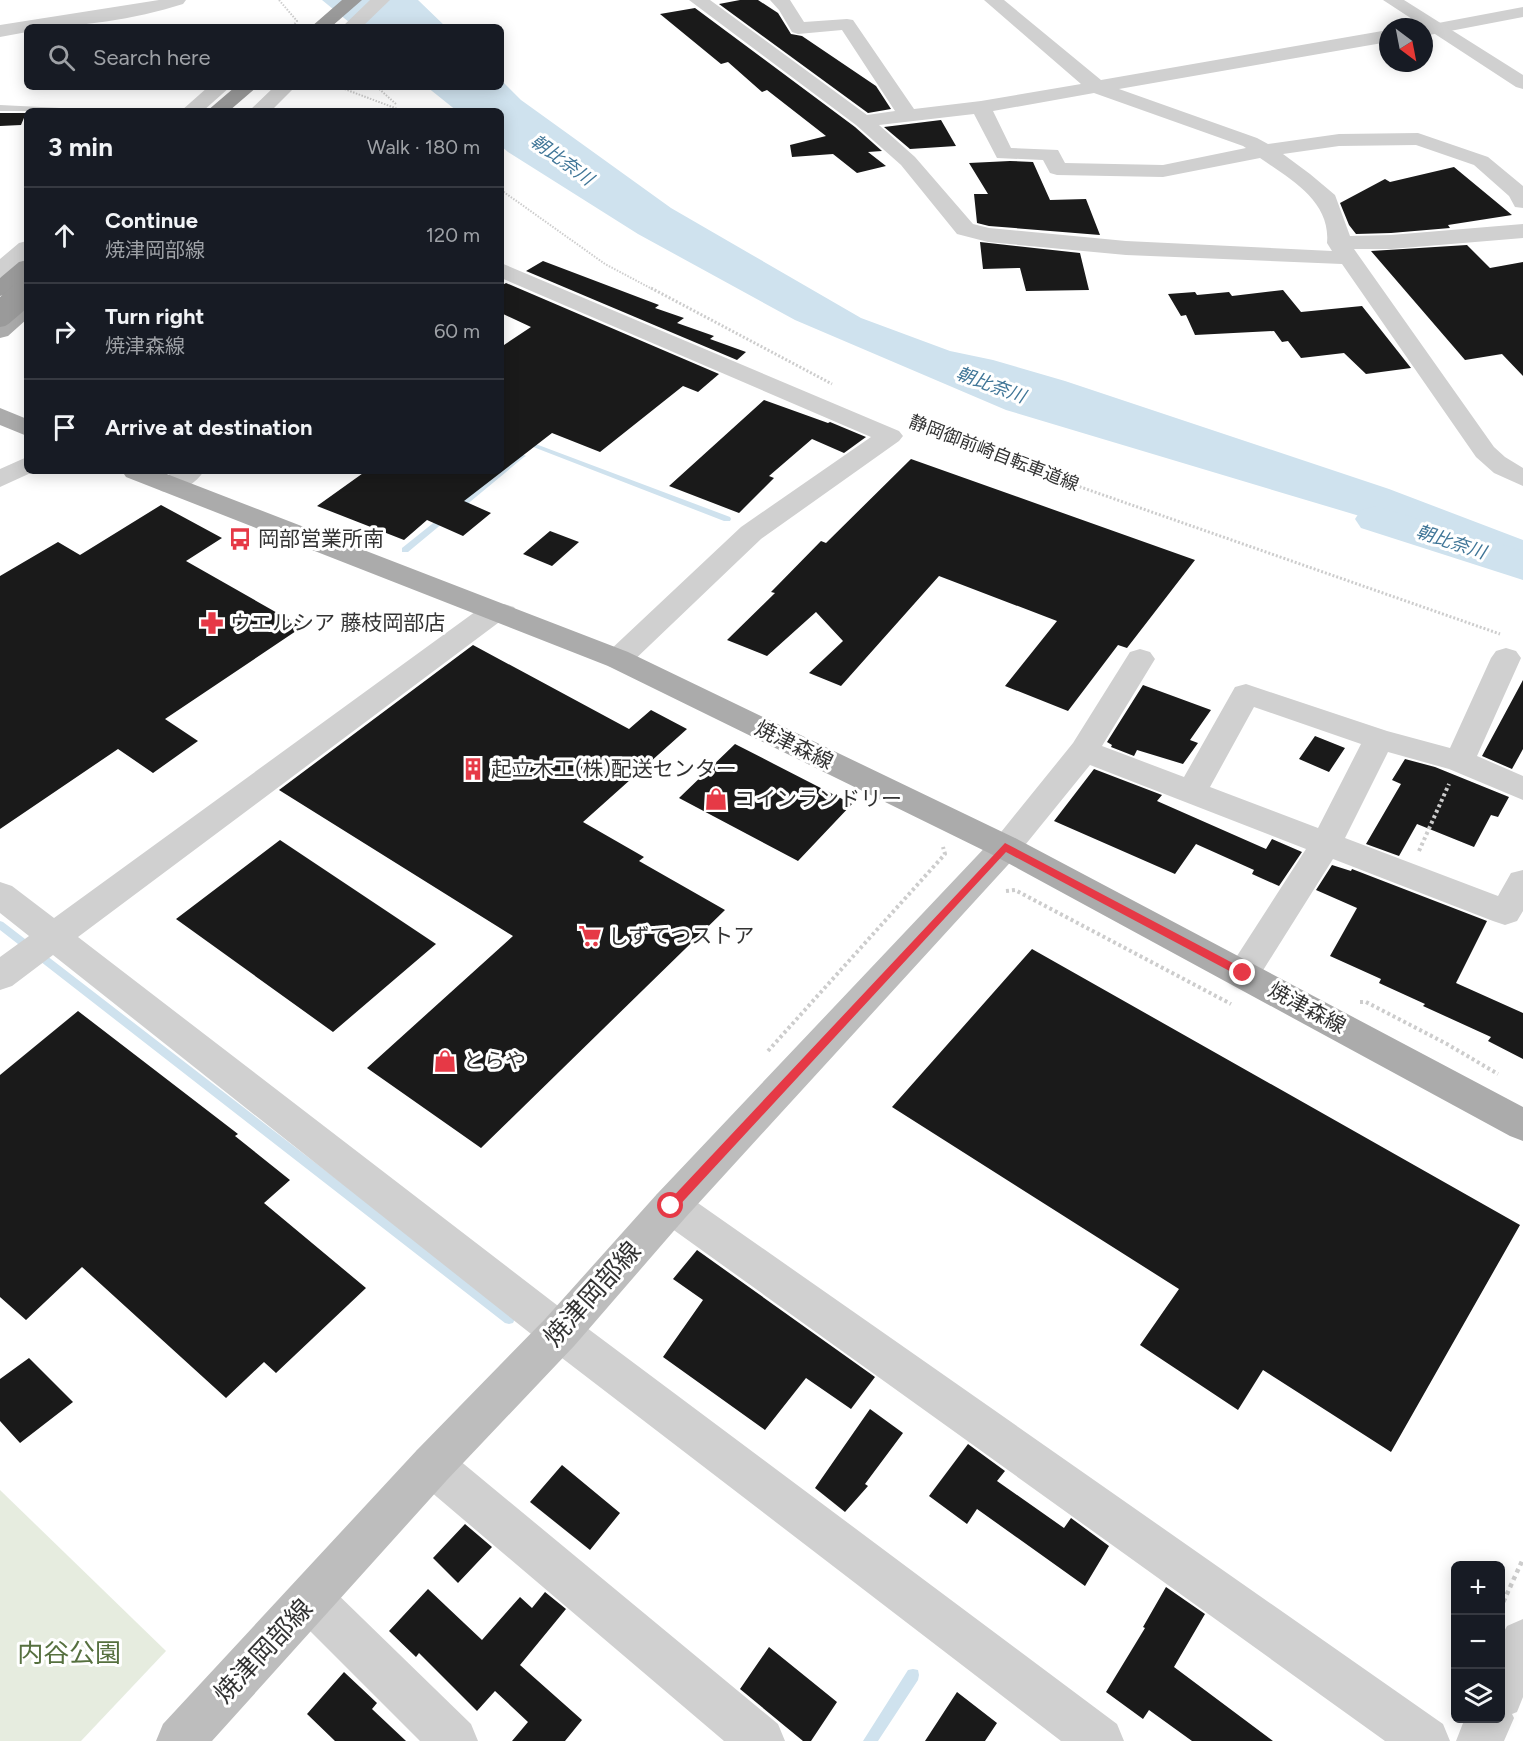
<!DOCTYPE html>
<html lang="en">
<head>
<meta charset="utf-8">
<style>
	body { margin:0; font-family:Figtree,"Noto Sans JP",sans-serif; background:#20242c; color:#f1f3f6 }
	.controls { position:absolute; right:18px; bottom:18px; display:grid; overflow:hidden; border-radius:9px; box-shadow:0 3px 15px #0003 }
	.controls button { width:54px; height:54px; display:grid; place-items:center; padding:0; border:0; border-bottom:2px solid #363941; background:#171b24; color:#f1f3f6; font:30px sans-serif }
	.compass { position:absolute; left:1379px; top:18px; width:54px; height:54px; border-radius:50%; background:#171b24; box-shadow:0 3px 15px #0003; rotate:148deg }
	.stop { position:absolute; width:18px; height:18px; margin:-14px; border:4px solid #e63946; border-radius:50%; background:#fff }
	.stop.end { background:#e63946; border-color:#fff; box-shadow:0 2px 6px #0008 }
	.list { margin:0; padding:0; list-style:none }
	h2 { display:flex; justify-content:space-between; align-items:center; height:78px; margin:0; padding:0 24px; font-size:26px }
	h2 small { font-size:20px; font-weight:400; color:#9ea1a6 }
	.list li { display:grid; grid-template-columns:39px 1fr auto; gap:18px; align-items:center; box-sizing:border-box; height:96px; padding:0 24px; border-top:2px solid #363941 }
	.list b { display:block; font-size:22px; white-space:nowrap }
	.list p { margin:0; font-size:20px; white-space:nowrap; color:#9ea1a6 }
	.list em { font-size:20px; font-style:normal; color:#9ea1a6 }
	.icon { flex:none; width:33px; height:33px; fill:none; stroke:currentColor; stroke-width:2; stroke-linecap:round; stroke-linejoin:round }
	.map { position:relative; flex:none; width:1523px; height:1741px; overflow:hidden }
	.search { position:absolute; background:#171b24; box-shadow:0 3px 15px #0003; left:24px; top:24px; width:480px; height:66px; display:flex; align-items:center; gap:15px; box-sizing:border-box; padding:0 21px; border-radius:9px; color:#9ea1a6; font-size:22px }
	.panel { position:absolute; background:#171b24; box-shadow:0 3px 15px #0003; left:24px; top:108px; width:480px; height:366px; border-radius:9px }
	.map>svg:first-child { display:block }
	.green { fill:#e6ecdf }
	.water { fill:#cfe2ee }
	.lines { fill:none; stroke-linecap:round; stroke-linejoin:round }
	.stream { fill:#cfe2ee; fill-rule:evenodd }
	.river { fill:#cfe2ee; fill-rule:evenodd }
	.building { fill:#1a1a1a }
	.path-far3 { stroke:#cdcdcd; stroke-width:2; stroke-dasharray:1.5 1.5; stroke-linecap:butt }
	.path-far2 { stroke:#cdcdcd; stroke-width:3; stroke-dasharray:2 2; stroke-linecap:butt }
	.path-far1 { stroke:#cdcdcd; stroke-width:4; stroke-dasharray:3 3; stroke-linecap:butt }
	.path { stroke:#cdcdcd; stroke-width:4.5; stroke-dasharray:4 4; stroke-linecap:butt }
	.service { fill:#d0d0d0; fill-rule:evenodd }
	.minor { fill:#d0d0d0; fill-rule:evenodd }
	.tertiary { fill:#d0d0d0; fill-rule:evenodd }
	.secondary { fill:#bdbdbd; fill-rule:evenodd }
	.primary { fill:#ababab; fill-rule:evenodd }
	.motorway { fill:#9a9a9a; fill-rule:evenodd }
	.motorway-bridge { stroke:#9a9a9a; stroke-width:26 }
	.route { fill:#e63946 }
	.labels { text-anchor:middle; stroke-width:6; stroke-linejoin:round; paint-order:stroke }
	.far-water-label { font-size:18px; font-style:italic; fill:#3f7597; stroke:#fff }
	.far-street-label { font-size:18px; fill:#333; stroke:#fff }
	.poi-label { font-size:21px; fill:#333; stroke:#fff; text-anchor:start }
	.street-label { font-size:21px; fill:#333; stroke:#fff }
	.near-street-label { font-size:26px; fill:#333; stroke:#fff }
	.near-park-label { font-size:26px; fill:#56703f; stroke:#fff }
</style>
</head>
<body>
<div class="map">
<svg width="1523" height="1741" viewBox="0 0 1523 1741">
	<rect width="100%" height="100%" fill="#fff"/>
	<!-- green -->
	<path class="green" d="M 0,1490 L 166,1651 L 81,1741 L 0,1741 Z"/>
	<!-- water -->
	<path class="water" d="M 322,0 L 418,0 L 446,27 L 355,27 Z
		M 501,80 L 521,100 L 671,208 L 861,318 L 950,351 L 993,360 L 1065,381 L 1389,489 L 1523,540 L 1523,565 L 1006,410 L 795,320 L 638,234 L 508,152 L 501,146 L 501,111 L 457,111 L 427,87 L 501,87 Z"/>
	<g class="lines">
		<!-- stream -->
		<path class="stream" d="M 525,440 L 730,517 L 731,519 L 730,521 L 724,521 L 523,443 L 523,441 Z
			M 522,454 L 526,456 L 524,457 L 459,511 L 453,511 L 453,507 Z
			M 442,516 L 448,516 L 449,518 L 408,552 L 402,552 L 402,548 Z
			M 0,921 L 3,922 L 513,1315 L 515,1319 L 513,1323 L 509,1324 L 505,1323 L 0,930 Z
			M 913,1669 L 918,1670 L 919,1675 L 918,1680 L 878,1741 L 863,1741 L 908,1670 Z"/>
		<!-- river -->
		<path class="river" d="M 1376,506 L 1523,551 L 1523,580 L 1361,528 L 1355,519 L 1361,510 Z"/>
	</g>
	<!-- building -->
	<path class="building" d="M 740,0 L 758,0 L 778,13 L 791,34 L 802,36 L 876,86 L 891,109 L 868,113 L 719,4 Z
		M 695,8 L 855,127 L 882,151 L 868,152 L 886,166 L 857,173 L 833,154 L 792,157 L 790,145 L 826,136 L 767,90 L 762,92 L 728,62 L 721,64 L 660,14 Z
		M 0,113 L 26,113 L 21,125 L 0,126 Z
		M 941,120 L 956,146 L 910,149 L 884,127 Z
		M 1010,161 L 1033,162 L 1050,200 L 1086,199 L 1100,235 L 989,226 L 977,223 L 974,194 L 988,194 L 969,163 Z
		M 1454,167 L 1512,215 L 1448,225 L 1450,228 L 1391,233 L 1356,234 L 1349,225 L 1340,203 L 1385,179 L 1390,182 Z
		M 980,242 L 1080,253 L 1089,290 L 1026,291 L 1020,268 L 983,269 Z
		M 1467,245 L 1490,268 L 1523,262 L 1523,376 L 1502,354 L 1465,360 L 1371,251 Z
		M 543,261 L 659,305 L 655,308 L 684,318 L 677,323 L 714,336 L 710,339 L 746,352 L 737,360 L 526,271 Z
		M 506,283 L 719,374 L 698,392 L 683,386 L 600,452 L 552,433 L 464,501 L 491,513 L 463,536 L 427,520 L 404,540 L 317,506 L 366,471 L 501,471 L 501,347 L 531,327 L 501,313 L 501,286 Z
		M 1283,290 L 1301,312 L 1362,306 L 1411,368 L 1366,374 L 1344,353 L 1301,358 L 1288,341 L 1282,342 L 1274,331 L 1195,335 L 1186,315 L 1181,316 L 1168,294 L 1195,292 L 1197,295 L 1229,292 L 1232,296 Z
		M 764,400 L 828,423 L 830,422 L 866,437 L 844,453 L 812,439 L 769,476 L 774,478 L 739,513 L 669,486 Z
		M 911,459 L 1195,560 L 1127,648 L 1118,645 L 1068,711 L 1005,686 L 1057,621 L 939,576 L 841,686 L 809,673 L 843,641 L 816,612 L 767,656 L 727,640 L 775,593 L 771,592 L 821,541 L 826,543 Z
		M 161,505 L 222,538 L 186,561 L 302,627 L 165,719 L 198,741 L 153,773 L 118,749 L 0,829 L 0,576 L 58,542 L 80,555 Z
		M 550,531 L 579,542 L 552,566 L 523,554 Z
		M 473,645 L 629,729 L 651,710 L 687,729 L 583,822 L 644,857 L 639,861 L 725,910 L 481,1148 L 367,1068 L 513,936 L 279,790 Z
		M 1523,680 L 1523,749 L 1512,769 L 1482,756 Z
		M 1143,685 L 1211,710 L 1190,740 L 1198,743 L 1183,764 L 1137,750 L 1134,756 L 1111,747 L 1112,745 L 1107,742 Z
		M 1315,736 L 1345,748 L 1329,772 L 1299,759 Z
		M 735,744 L 852,804 L 798,861 L 679,798 Z
		M 1405,759 L 1435,767 L 1509,797 L 1498,817 L 1491,815 L 1474,847 L 1417,824 L 1399,856 L 1366,844 L 1401,784 L 1392,780 Z
		M 1094,769 L 1162,795 L 1157,801 L 1266,849 L 1272,839 L 1302,852 L 1279,886 L 1252,874 L 1254,870 L 1196,844 L 1175,874 L 1054,821 Z
		M 280,840 L 436,944 L 333,1032 L 176,919 Z
		M 1332,865 L 1351,871 L 1352,869 L 1487,921 L 1456,983 L 1523,1013 L 1523,1059 L 1488,1041 L 1491,1037 L 1423,1006 L 1425,1004 L 1379,983 L 1381,979 L 1330,956 L 1357,908 L 1316,890 Z
		M 1032,949 L 1520,1225 L 1391,1452 L 1263,1370 L 1238,1410 L 1140,1345 L 1179,1289 L 892,1107 Z
		M 78,1011 L 238,1134 L 235,1136 L 290,1180 L 264,1203 L 366,1288 L 276,1373 L 264,1362 L 226,1398 L 82,1267 L 26,1320 L 0,1297 L 0,1075 Z
		M 697,1250 L 875,1377 L 851,1409 L 806,1378 L 765,1430 L 663,1357 L 703,1300 L 673,1279 Z
		M 29,1358 L 73,1402 L 20,1443 L 0,1421 L 0,1379 Z
		M 870,1409 L 903,1433 L 865,1484 L 868,1486 L 845,1512 L 815,1488 Z
		M 968,1444 L 1005,1471 L 997,1481 L 1064,1528 L 1071,1518 L 1109,1546 L 1085,1586 L 977,1509 L 967,1524 L 929,1496 Z
		M 562,1465 L 620,1513 L 590,1550 L 530,1502 Z
		M 465,1524 L 492,1547 L 458,1583 L 433,1558 Z
		M 1166,1587 L 1205,1614 L 1174,1667 L 1273,1741 L 1192,1741 L 1149,1710 L 1143,1719 L 1106,1692 L 1145,1628 L 1143,1627 Z
		M 428,1589 L 482,1640 L 520,1597 L 532,1608 L 545,1592 L 566,1609 L 520,1665 L 582,1720 L 565,1741 L 512,1741 L 528,1722 L 495,1691 L 477,1711 L 419,1653 L 416,1657 L 389,1631 Z
		M 769,1647 L 837,1702 L 811,1741 L 803,1741 L 740,1689 Z
		M 344,1672 L 377,1703 L 372,1709 L 406,1741 L 335,1741 L 307,1714 Z
		M 957,1692 L 997,1723 L 985,1741 L 925,1741 Z"/>
	<g class="lines">
		<!-- path-far3 -->
		<path class="path-far3" d="M 279,0 L 297,21 L 292,27
			M 339,87 L 403,111
			M 377,87 L 397,105
			M 501,190 L 605,264 L 654,290"/>
		<!-- path-far2 -->
		<path class="path-far2" d="M 651,288 L 832,384
			M 912,421 L 1029,469 L 1500,634"/>
		<!-- path-far1 -->
		<path class="path-far1" d="M 1419,851 L 1449,784
			M 1006,891 L 1015,890 L 1231,1004
			M 1360,1002 L 1366,1002 L 1447,1044 L 1498,1074
			M 768,1051 L 945,854 L 943,847"/>
		<!-- path -->
		<path class="path" d="M 1500,1609 L 1523,1559"/>
		<!-- service -->
		<path class="service" d="M 0,105 L 61,108 L 66,111 L 0,111 Z"/>
		<!-- minor -->
		<path class="minor" d="M 159,0 L 186,0 L 183,4 C 134,20 79,27 27,27 L 27,32 L 0,37 L 0,25 Z
			M 689,0 L 710,0 L 867,115 L 895,111 L 842,30 L 798,34 L 792,32 L 779,10 L 770,0 L 790,0 L 804,22 L 847,19 L 853,20 L 914,109 L 981,101 L 1081,84 L 984,0 L 1004,0 L 1101,80 L 1388,30 L 1388,42 L 1119,89 L 1257,138 L 1268,144 L 1339,134 L 1418,133 L 1488,157 L 1523,186 L 1523,208 L 1515,207 L 1509,196 L 1474,165 L 1416,145 L 1339,146 L 1283,154 L 1310,174 L 1335,195 L 1350,236 L 1391,235 L 1523,224 L 1523,238 L 1391,249 L 1354,249 L 1494,447 L 1505,457 L 1523,468 L 1523,486 L 1494,473 L 1476,457 L 1342,264 L 1126,255 L 988,242 L 957,234 L 901,165 L 856,125 ZM 1094,93 L 1243,146 L 1246,148 L 1163,165 L 1065,163 L 1058,150 L 1011,148 L 993,111 ZM 974,114 L 997,158 L 1043,160 L 1050,173 L 1057,175 L 1163,177 L 1260,158 C 1290,179 1331,201 1327,243 L 1332,251 L 1126,241 L 989,228 L 973,224 L 915,157 L 879,125 Z
			M 1523,7 L 1523,17 L 1424,36 L 1424,27 L 1417,27 Z
			M 208,87 L 230,87 L 203,111 L 181,111 Z
			M 27,241 L 27,259 L 8,276 L 0,278 L 0,259 L 19,243 Z
			M 501,263 L 899,431 L 903,436 L 899,441 L 761,539 L 628,666 L 618,669 L 608,666 L 603,659 L 608,652 L 741,527 L 871,437 L 501,278 Z
			M 27,457 L 27,471 L 35,471 L 0,487 L 0,469 Z
			M 173,471 L 204,471 C 195,485 177,495 161,491 L 157,485 Z
			M 504,604 L 514,607 L 518,613 L 514,619 L 498,623 L 78,937 L 575,1319 L 1117,1724 L 1124,1741 L 1061,1741 L 545,1345 L 53,955 L 12,986 L 0,990 L 0,957 L 29,936 L 0,913 L 0,882 L 12,886 L 54,918 L 479,609 Z
			M 1506,648 L 1516,651 L 1521,658 L 1477,756 L 1523,776 L 1523,800 L 1449,769 L 1388,752 L 1345,838 L 1498,896 L 1511,873 L 1523,870 L 1523,911 L 1517,921 L 1505,925 L 1493,921 L 1333,859 L 1255,983 L 1243,987 L 1231,983 L 1226,973 L 1306,849 L 1090,765 L 1017,855 L 1005,859 L 993,855 L 989,847 L 1073,743 L 1130,652 L 1140,649 L 1150,652 L 1155,659 L 1102,746 L 1184,777 L 1235,687 L 1246,684 L 1387,731 L 1450,748 L 1491,658 L 1496,651 ZM 1254,707 L 1361,744 L 1318,828 L 1210,787 Z
			M 671,1189 L 685,1194 L 1443,1724 L 1450,1741 L 1385,1741 L 657,1218 L 652,1206 L 657,1194 Z
			M 432,1444 L 447,1450 L 778,1724 L 785,1741 L 724,1741 L 417,1480 L 410,1465 L 417,1450 Z
			M 310,1576 L 326,1583 L 471,1724 L 478,1741 L 420,1741 L 294,1615 L 287,1599 L 294,1583 Z
			M 1523,1619 L 1523,1697 L 1517,1712 L 1512,1714 L 1514,1718 L 1504,1741 L 1456,1741 L 1465,1718 L 1500,1718 L 1500,1639 L 1507,1626 Z"/>
		<!-- tertiary -->
		<path class="tertiary" d="M 370,0 L 390,0 L 362,27 L 342,27 Z
			M 1383,0 L 1404,0 L 1523,75 L 1523,89 L 1516,87 Z
			M 274,87 L 295,87 L 271,111 L 249,111 Z"/>
		<!-- secondary -->
		<path class="secondary" d="M 1005,835 L 1017,839 L 1021,847 L 1017,855 L 685,1218 L 575,1345 L 447,1480 L 212,1741 L 156,1741 L 163,1724 L 417,1450 L 545,1319 L 657,1194 L 993,839 Z"/>
		<!-- primary -->
		<path class="primary" d="M 27,300 L 27,319 L 8,336 L 0,338 L 0,319 L 19,302 Z
			M 0,408 L 27,419 L 27,436 L 0,425 Z
			M 122,471 L 159,471 L 628,652 L 1017,839 L 1523,1107 L 1523,1141 L 1510,1136 L 993,855 L 608,666 L 126,477 Z"/>
		<!-- motorway -->
		<path class="motorway" d="M 342,0 L 362,0 L 331,27 L 311,27 Z
			M 235,87 L 257,87 L 229,111 L 207,111 Z
			M 27,260 L 27,278 L 8,294 L 0,296 L 0,278 L 19,262 Z"/>
		<!-- motorway-bridge -->
		<path class="motorway-bridge" d="M 0,314 L 27,291"/>
	</g>
	<!-- route -->
	<path class="route" d="M 1005,843 L 1246,970 L 1246,976 L 1239,976 L 1006,852 L 675,1210 L 667,1210 L 667,1203 Z"/>
	<!-- icons -->
	<defs>
		<g id="bus-bare" transform="scale(1.8)"><path d="M-5-6H5V4H4V6H2V4H-2V6H-4V4H-5ZM-3.5-4V0h7V-4ZM-3.5 1.2v1.5H-2V1.2ZM2 1.2v1.5H3.5V1.2Z" fill="#e63946" stroke="#fff" stroke-width="2.5" paint-order="stroke"/></g>
		<g id="pharmacy-bare" transform="scale(1.8)"><path d="M-2-6h4v4h4v4h-4v4h-4v-4h-4v-4h4Z" fill="#e63946" stroke="#fff" stroke-width="2.5" paint-order="stroke"/></g>
		<g id="building-bare" transform="scale(1.8)"><path d="M-4-6H4V6H1V3H-1V6H-4ZM-2.5-4.3h1.7v1.8h-1.7ZM.8-4.3h1.7v1.8H.8ZM-2.5-1h1.7V.8h-1.7ZM.8-1h1.7V.8H.8Z" fill="#e63946" stroke="#fff" stroke-width="2.5" paint-order="stroke"/></g>
		<g id="shop-bare" transform="scale(1.8)"><path d="M-5-2.5h2.3a2.7 3.5 0 0 1 5.4 0H5L5.5 6h-11ZM-1.5-2.5h3a1.5 2.3 0 0 0-3 0Z" fill="#e63946" stroke="#fff" stroke-width="2.5" paint-order="stroke"/></g>
		<g id="supermarket-bare" transform="scale(1.8)"><path d="M-6-5.5h2.5l.6 2H6L4.5 2H-2.5L-4.4-4H-6ZM-1.5 3.2a1.3 1.3 0 1 0 .1 0ZM3 3.2a1.3 1.3 0 1 0 .1 0Z" fill="#e63946" stroke="#fff" stroke-width="2.5" paint-order="stroke"/></g>
	</defs>
	<g fill-rule="evenodd">
		<use href="#bus-bare" x="240" y="539"/>
		<use href="#pharmacy-bare" x="212" y="623"/>
		<use href="#building-bare" x="473" y="769"/>
		<use href="#shop-bare" x="716" y="799"/>
		<use href="#supermarket-bare" x="590" y="936"/>
		<use href="#shop-bare" x="445" y="1061"/>
	</g>
	<g class="labels">
		<!-- far-water labels -->
		<g class="far-water-label">
			<text transform="translate(562 160) rotate(36)" y="6">朝比奈川</text>
			<text transform="translate(991 385) rotate(20)" y="6">朝比奈川</text>
			<text transform="translate(1451 542) rotate(18)" y="6">朝比奈川</text>
		</g>
		<!-- far-street labels -->
		<g class="far-street-label">
			<text transform="translate(994 453) rotate(21)" y="6">静岡御前崎自転車道線</text>
		</g>
		<!-- poi labels -->
		<g class="poi-label">
			<text x="258" y="546">岡部営業所南</text>
			<text x="230" y="630">ウエルシア 藤枝岡部店</text>
			<text x="491" y="776">起立木工(株)配送センター</text>
			<text x="734" y="806">コインランドリー</text>
			<text x="608" y="943">しずてつストア</text>
			<text x="463" y="1068">とらや</text>
		</g>
		<!-- street labels -->
		<g class="street-label">
			<text transform="translate(794 745) rotate(26)" y="7">焼津森線</text>
			<text transform="translate(1307 1008) rotate(28)" y="7">焼津森線</text>
		</g>
		<!-- near-street labels -->
		<g class="near-street-label">
			<text transform="translate(592 1294) rotate(-48)" y="9">焼津岡部線</text>
			<text transform="translate(263 1651) rotate(-47)" y="9">焼津岡部線</text>
		</g>
		<!-- near-park labels -->
		<g class="near-park-label">
			<text x="69" y="1662">内谷公園</text>
		</g>
	</g>
</svg>
<div class="controls">
<button>+</button>
<button>−</button>
<button><svg class="icon" aria-label="layers" viewBox="0 0 24 24"><path d="M12 4l9 5-9 5-9-5zM3 14l9 5 9-5"/></svg></button>
</div>
<svg class="compass" viewBox="-18 -18 36 36"><path d="M0-13l5 13h-10z" fill="#e53935"/><path d="M0 13l5-13h-10z" fill="#9ea1a6"/></svg>
<div class="stop" style="left:671px;top:1206px"></div>
<div class="stop end" style="left:1243px;top:973px"></div>
<div class="search"><svg class="icon" aria-label="search" viewBox="0 0 24 24"><circle cx="10" cy="10" r="6"/><path d="M15 15l6 6"/></svg>Search here</div>
<section class="panel">
<h2>3 min<small>Walk · 180 m</small></h2>
<ul class="list">
<li><svg class="icon" aria-label="ahead" viewBox="0 0 24 24"><path d="M12 20V5M6 11l6-6 6 6"/></svg><div><b>Continue</b><p>焼津岡部線</p></div><em>120 m</em></li>
<li><svg class="icon" aria-label="right" viewBox="0 0 24 24"><path d="M7 20v-9h11M14 6l5 5-5 5"/></svg><div><b>Turn right</b><p>焼津森線</p></div><em>60 m</em></li>
<li><svg class="icon" aria-label="arrive" viewBox="0 0 24 24"><path d="M6 21V4h12l-3 4 3 4H6"/></svg><div><b>Arrive at destination</b></div></li>
</ul>
</section>
</div>
</body>
</html>
